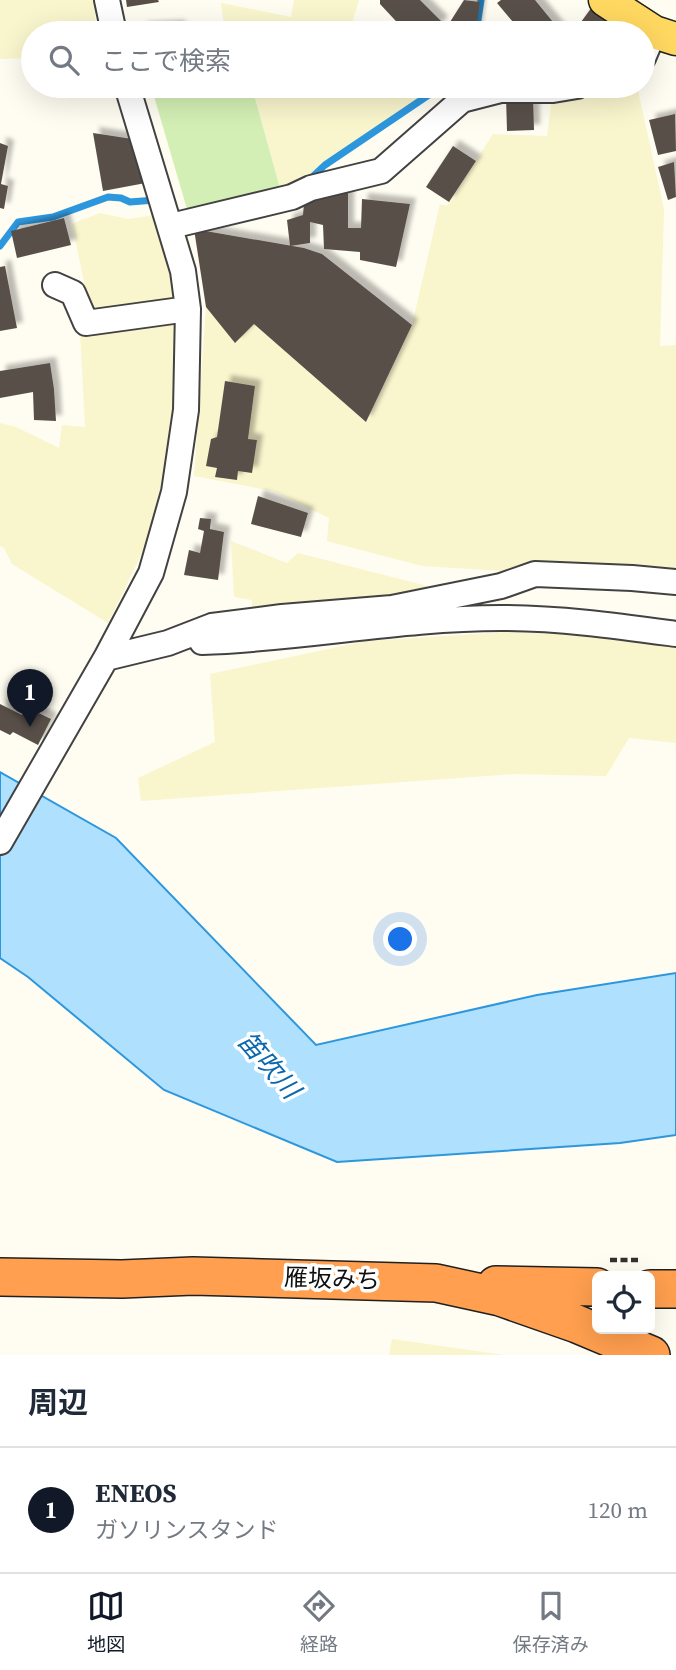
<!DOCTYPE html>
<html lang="ja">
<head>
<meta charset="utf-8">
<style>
	body { margin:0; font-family:"Source Serif 4","Noto Sans JP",serif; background:#f2f2f3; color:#1f2937 }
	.controls { position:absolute; right:21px; bottom:21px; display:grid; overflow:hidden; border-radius:10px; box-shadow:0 7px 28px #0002 }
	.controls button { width:63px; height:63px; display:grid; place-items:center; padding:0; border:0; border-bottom:2px solid #e0e1e3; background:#fff; color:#1f2937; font:35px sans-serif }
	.you { position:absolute; left:401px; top:940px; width:24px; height:24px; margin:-18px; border:5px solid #fff; border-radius:50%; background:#1a73e8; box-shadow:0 0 0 10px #1a73e833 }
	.badge { display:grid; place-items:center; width:46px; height:46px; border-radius:50%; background:#111827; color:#fff; font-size:23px; font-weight:700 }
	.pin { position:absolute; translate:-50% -58px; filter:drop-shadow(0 2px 4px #0008) }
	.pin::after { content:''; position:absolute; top:37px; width:24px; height:21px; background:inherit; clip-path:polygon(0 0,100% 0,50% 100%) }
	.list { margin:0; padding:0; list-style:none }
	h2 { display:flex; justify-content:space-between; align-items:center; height:91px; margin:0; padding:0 28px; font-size:30px }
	h2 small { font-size:23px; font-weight:400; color:#747a83 }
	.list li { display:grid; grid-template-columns:46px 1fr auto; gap:21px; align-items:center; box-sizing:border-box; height:126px; padding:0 28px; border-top:2px solid #e0e1e3 }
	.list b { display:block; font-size:26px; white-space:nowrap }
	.list p { margin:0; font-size:23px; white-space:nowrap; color:#747a83 }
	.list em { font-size:23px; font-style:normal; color:#747a83 }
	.icon { flex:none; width:38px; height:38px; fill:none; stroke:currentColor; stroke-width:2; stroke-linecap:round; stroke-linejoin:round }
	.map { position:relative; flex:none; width:676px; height:1355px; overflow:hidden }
	.search { position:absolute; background:#fff; box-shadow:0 7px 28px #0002; left:21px; right:21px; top:21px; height:77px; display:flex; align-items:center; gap:18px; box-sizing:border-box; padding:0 24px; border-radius:38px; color:#747a83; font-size:26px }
	.sheet { height:217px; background:#fff }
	nav { display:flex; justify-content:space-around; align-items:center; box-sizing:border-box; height:98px; border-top:2px solid #e0e1e3; background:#fff; font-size:19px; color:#747a83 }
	nav a { display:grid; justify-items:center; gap:4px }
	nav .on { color:#111827 }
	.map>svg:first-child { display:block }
	.farmland { fill:#f9f5cd }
	.green { fill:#d3efb5 }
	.water { fill:#afe0fd; stroke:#2d97dd; stroke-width:2 }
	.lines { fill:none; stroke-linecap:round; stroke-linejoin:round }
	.stream { stroke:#2d97dd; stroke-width:7 }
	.building { fill:#59504a; filter:url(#shadow) }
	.minor-casing { stroke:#424242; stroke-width:28 }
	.major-casing { stroke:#202020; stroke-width:35 }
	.highway-casing { stroke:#202020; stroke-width:40 }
	.path { stroke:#313131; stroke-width:4.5; stroke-dasharray:7 3.5; stroke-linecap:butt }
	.minor { stroke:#fff; stroke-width:24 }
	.major { stroke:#ffd861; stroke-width:32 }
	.highway { stroke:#ff9f4f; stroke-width:37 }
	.labels { text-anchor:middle; stroke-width:7; stroke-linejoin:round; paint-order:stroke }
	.street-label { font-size:24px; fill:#0f0f0f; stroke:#fff }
	.water-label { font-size:26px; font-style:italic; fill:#0967b0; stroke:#fff }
</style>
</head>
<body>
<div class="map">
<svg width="676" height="1355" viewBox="0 0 676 1355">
	<defs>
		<filter id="shadow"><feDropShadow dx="6" dy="-6" stdDeviation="2" flood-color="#0004"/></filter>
	</defs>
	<rect width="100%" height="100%" fill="#fffcf1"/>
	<!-- farmland -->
	<path class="farmland" d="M 0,0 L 94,0 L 96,33 L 33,33 L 33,58 L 0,59 Z
		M 294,0 L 359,0 L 353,20 L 366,33 L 225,33 L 221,3 L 291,17 Z
		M 249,86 L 420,86 L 429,94 L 325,165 L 302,186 L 281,192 L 253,91 Z
		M 577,86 L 637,86 L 664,209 L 660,346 L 676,345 L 676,582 L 422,566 L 327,541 L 329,518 L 273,491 L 194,476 L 206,307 L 254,324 L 366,422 L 412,325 L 440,204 L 447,206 L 493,134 L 547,136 L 553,90 Z
		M 100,213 L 128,219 L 155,215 L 176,297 L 90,311 L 72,224 Z
		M 178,318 L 173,415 L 160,491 L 146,545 L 108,623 L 12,564 L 4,548 L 0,546 L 0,423 L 16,427 L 59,448 L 62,425 L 85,427 L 80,332 Z
		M 231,541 L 287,563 L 298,553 L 447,591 L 253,617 L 252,600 L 234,597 Z
		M 555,629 L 676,647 L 676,743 L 629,738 L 606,776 L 514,774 L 141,801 L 138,778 L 215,742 L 210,674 L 366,641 Z
		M 392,1339 L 505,1355 L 389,1355 Z"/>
	<!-- green -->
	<path class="green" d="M 151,86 L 249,86 L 253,91 L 281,192 L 203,212 L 187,209 Z"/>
	<!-- water -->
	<path class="water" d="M 0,772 L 116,838 L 316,1045 L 537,995 L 676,973 L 676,1135 L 620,1143 L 337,1162 L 164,1090 L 28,977 L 0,958 Z"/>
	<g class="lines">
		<!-- stream -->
		<path class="stream" d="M 476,33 L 481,0
			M 310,179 L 325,165 L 442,86
			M 0,246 L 18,222 L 53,217 L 108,197 L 121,198 L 130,202 L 155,200"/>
	</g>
	<!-- building -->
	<path class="building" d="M 126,0 L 158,0 L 159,2 L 127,7 Z
		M 380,0 L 420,0 L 442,22 L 432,33 L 407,33 L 380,4 Z
		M 464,0 L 480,2 L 476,33 L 458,33 L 459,28 L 450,22 Z
		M 501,0 L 535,0 L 562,33 L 512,33 L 518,28 L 497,3 Z
		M 592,7 L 607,19 L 597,33 L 581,22 Z
		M 179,26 L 180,33 L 142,33 L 141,28 Z
		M 533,96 L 534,130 L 507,131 L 506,97 Z
		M 675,114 L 676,151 L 658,155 L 649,120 Z
		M 93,133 L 139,140 L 151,182 L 103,191 Z
		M 0,143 L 8,146 L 1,184 L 8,186 L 4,209 L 0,208 Z
		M 453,146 L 476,161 L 449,202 L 426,187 Z
		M 674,162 L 676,197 L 668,200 L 658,167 Z
		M 348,190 L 348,228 L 361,228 L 362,199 L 410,204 L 396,267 L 360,260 L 360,252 L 324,249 L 323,225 L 310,222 L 310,243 L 290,246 L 287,220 L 303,215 L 305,191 Z
		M 64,218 L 71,245 L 17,258 L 11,231 Z
		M 194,229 L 304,248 L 322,254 L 412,325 L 366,422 L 254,324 L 235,343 L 206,307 Z
		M 5,266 L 17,328 L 0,331 L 0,267 Z
		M 50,363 L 54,389 L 56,421 L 34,420 L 33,392 L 0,398 L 0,371 Z
		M 225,381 L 255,386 L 248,439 L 257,440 L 252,473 L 238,471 L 237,480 L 215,477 L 217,468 L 206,466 L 211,439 L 217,437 Z
		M 258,496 L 308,513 L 301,537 L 251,524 Z
		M 200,518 L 211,519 L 210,529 L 224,532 L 218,580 L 184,575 L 189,550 L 200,553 L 204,531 L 198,529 Z
		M 0,704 L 22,715 L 26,707 L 51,719 L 38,745 L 13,732 L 10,735 L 0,730 Z"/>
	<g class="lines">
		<!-- minor casing -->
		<g class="minor-casing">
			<path id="minor" d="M 107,0 L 114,33
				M 643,58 L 654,32
				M 171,226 L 292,197 L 311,188 L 381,171 L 462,100 L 501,90 L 553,90 L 577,86
				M 55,285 L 73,293 L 86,323 L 188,309
				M 202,642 C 302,639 401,618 501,618 C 560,618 617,626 676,634
				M 106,658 L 168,643 L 212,626 L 282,617 L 392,608 L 501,586 L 535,574 L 632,578 L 676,582
				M 0,842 L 106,658 L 151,573 L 174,492 L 186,410 L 188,309 L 183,271 L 127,86"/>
		</g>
		<!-- major casing -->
		<g class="major-casing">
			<path id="major" d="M 605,0 L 654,32 L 676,39"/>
		</g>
		<!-- highway casing -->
		<g class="highway-casing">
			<path id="highway" d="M 0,1277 L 122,1279 L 193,1276 L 436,1283 L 500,1297 L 577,1324 L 651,1355
				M 496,1285 L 597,1287
				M 650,1289 L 676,1289"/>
		</g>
		<!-- path -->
		<path class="path" d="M 610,1260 L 640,1260"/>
		<!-- minor -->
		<use href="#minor" class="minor"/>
		<!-- major -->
		<use href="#major" class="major"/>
		<!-- highway -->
		<use href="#highway" class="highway"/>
	</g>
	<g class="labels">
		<!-- street labels -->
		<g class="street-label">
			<text transform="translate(332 1279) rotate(2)" y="8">雁坂みち</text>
		</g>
		<!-- water labels -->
		<g class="water-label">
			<text transform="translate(269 1065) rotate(49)" y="9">笛吹川</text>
		</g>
	</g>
</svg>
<div class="controls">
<button><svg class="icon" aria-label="locate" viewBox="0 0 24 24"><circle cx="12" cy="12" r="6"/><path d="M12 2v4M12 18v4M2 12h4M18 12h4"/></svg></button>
</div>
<div class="you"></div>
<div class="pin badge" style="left:30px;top:727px">1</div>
<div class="search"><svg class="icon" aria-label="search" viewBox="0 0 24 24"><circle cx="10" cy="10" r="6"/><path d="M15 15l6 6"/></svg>ここで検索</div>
</div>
<section class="sheet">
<h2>周辺<small></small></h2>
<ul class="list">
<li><span class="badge">1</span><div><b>ENEOS</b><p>ガソリンスタンド</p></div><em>120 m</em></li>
</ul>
</section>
<nav>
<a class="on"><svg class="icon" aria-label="map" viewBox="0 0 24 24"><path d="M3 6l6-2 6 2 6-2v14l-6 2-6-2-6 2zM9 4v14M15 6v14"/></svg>地図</a>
<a><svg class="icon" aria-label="directions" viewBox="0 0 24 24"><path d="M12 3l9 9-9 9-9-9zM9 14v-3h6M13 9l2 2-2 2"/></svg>経路</a>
<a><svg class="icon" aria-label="saved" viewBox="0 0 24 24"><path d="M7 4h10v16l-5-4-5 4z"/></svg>保存済み</a>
</nav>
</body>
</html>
